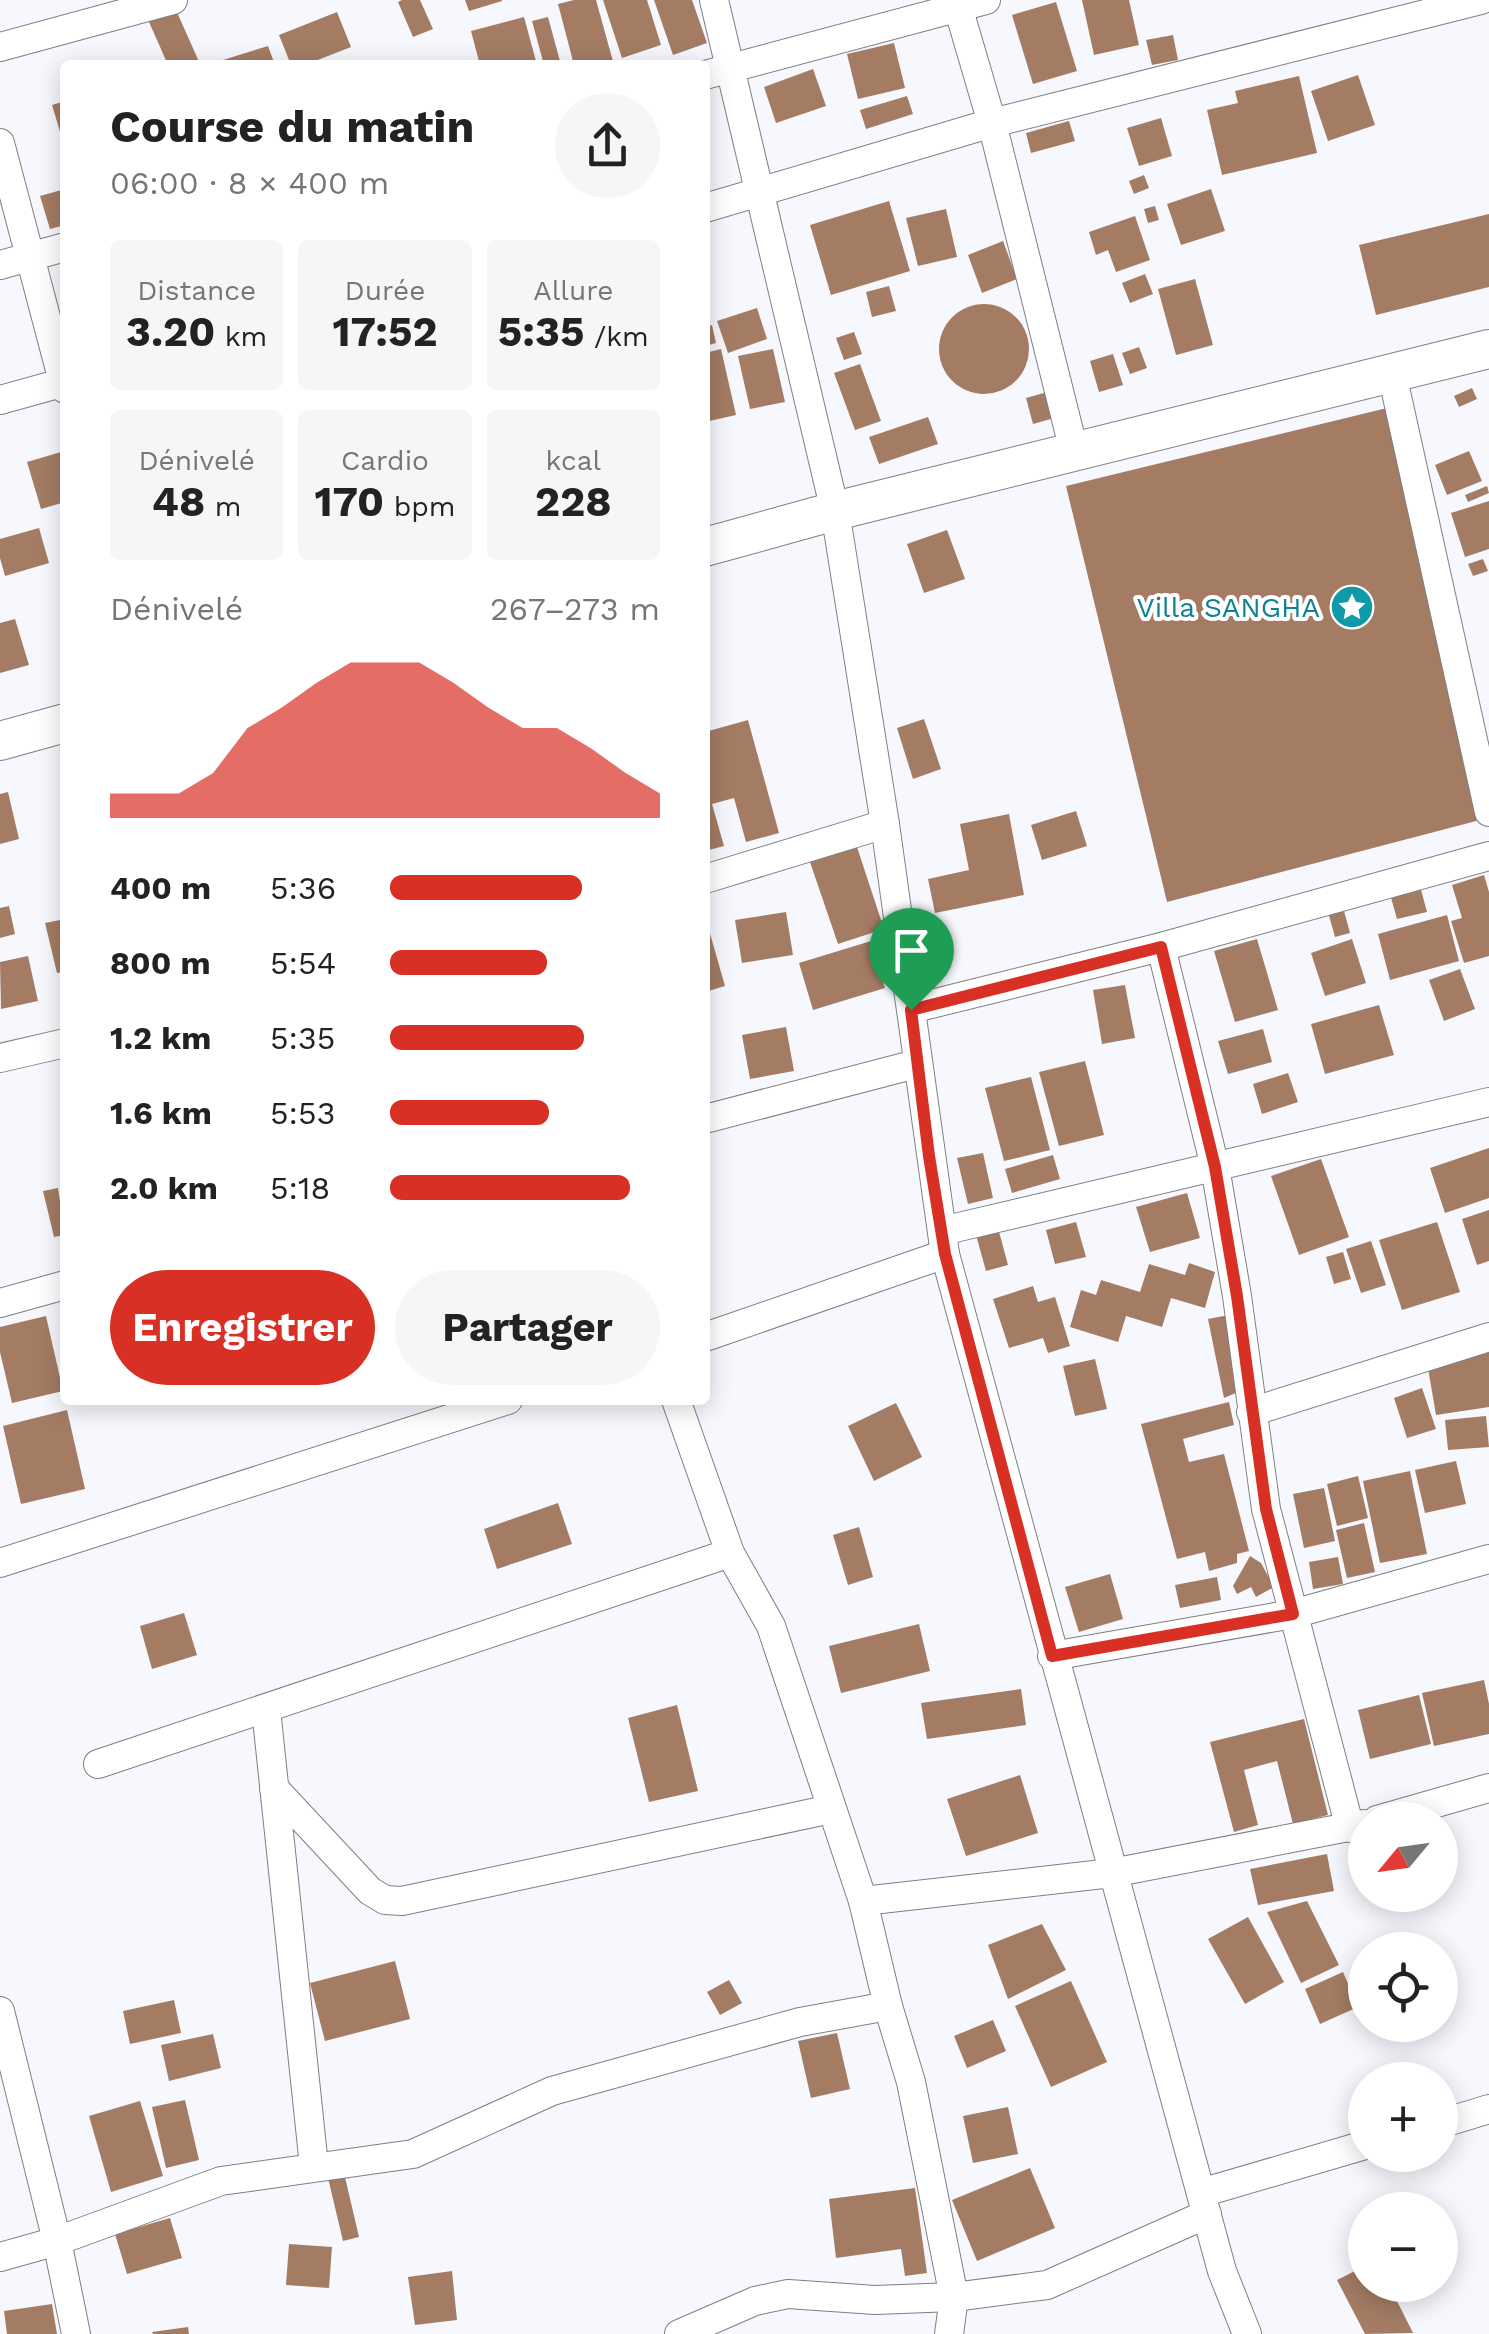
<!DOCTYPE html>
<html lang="fr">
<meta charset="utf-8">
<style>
body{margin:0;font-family:"Work Sans",sans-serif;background:#f6f6f6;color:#222;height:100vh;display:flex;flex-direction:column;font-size:38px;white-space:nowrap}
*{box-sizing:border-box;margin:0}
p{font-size:32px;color:#767676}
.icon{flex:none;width:55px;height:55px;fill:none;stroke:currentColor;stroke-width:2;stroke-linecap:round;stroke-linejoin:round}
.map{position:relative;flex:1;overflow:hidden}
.side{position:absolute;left:60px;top:60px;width:650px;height:1345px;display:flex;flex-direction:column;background:#fff;border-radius:10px;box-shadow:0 5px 25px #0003}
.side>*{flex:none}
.needle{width:65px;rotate:241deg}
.buttons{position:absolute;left:1348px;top:1802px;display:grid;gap:20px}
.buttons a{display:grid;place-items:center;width:110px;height:110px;border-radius:50%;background:#fff;box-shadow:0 5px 25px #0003;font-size:50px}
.pin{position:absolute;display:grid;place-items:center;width:85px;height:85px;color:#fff;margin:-102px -42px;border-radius:50% 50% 50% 0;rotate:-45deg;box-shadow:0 0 10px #0007}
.pin .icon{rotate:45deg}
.round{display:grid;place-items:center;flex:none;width:105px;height:105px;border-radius:52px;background:#f6f6f6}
.head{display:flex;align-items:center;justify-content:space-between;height:170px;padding:0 50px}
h1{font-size:45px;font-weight:700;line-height:75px}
.stats{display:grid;grid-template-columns:repeat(3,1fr);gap:15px;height:170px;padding:10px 50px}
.stats div{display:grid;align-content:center;border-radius:10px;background:#f6f6f6;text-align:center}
.stats b{font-size:42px;font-weight:700}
.stats small{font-size:28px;font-weight:400}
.stats p{font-size:28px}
.chart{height:280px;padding:20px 50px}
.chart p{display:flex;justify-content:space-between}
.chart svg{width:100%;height:180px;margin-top:10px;fill:#d93025;opacity:.7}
.cta{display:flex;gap:20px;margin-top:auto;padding:20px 50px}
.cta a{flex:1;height:115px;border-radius:60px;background:#d93025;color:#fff;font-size:40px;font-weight:700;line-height:115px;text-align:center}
.cta a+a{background:#f6f6f6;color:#222}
ul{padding:0 50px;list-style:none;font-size:32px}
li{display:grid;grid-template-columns:160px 120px 1fr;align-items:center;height:75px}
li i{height:25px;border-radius:12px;background:#d93025}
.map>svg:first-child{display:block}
</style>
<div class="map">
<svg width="1489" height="2334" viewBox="0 0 1489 2334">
<rect width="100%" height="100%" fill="#f7f8fd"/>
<!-- building -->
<g fill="#a47c64">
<path d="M402 0H420L433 29 413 37 398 2Z"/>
<path d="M465 0H502V1L469 11Z"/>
<path d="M574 0H596L614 65H574L558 4Z"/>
<path d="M603 0H647L661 45 622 58Z"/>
<path d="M654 0H692L707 43 673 55Z"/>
<path d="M1082 0H1129L1139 45 1094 55Z"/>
<path d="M1056 2 1077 71 1033 84 1012 15Z"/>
<path d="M176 10 200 64 198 65H168L149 22Z"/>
<path d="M337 12 351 47 305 65H291L279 35Z"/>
<path d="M524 17 537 65H480L471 31Z"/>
<path d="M548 17 561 65H544L532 21Z"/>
<path d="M1173 35 1178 60 1152 65 1146 40Z"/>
<path d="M894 43 905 88 858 99 847 54Z"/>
<path d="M268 46 275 65H224L223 60Z"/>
<path d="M813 69 826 106 776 123 764 87Z"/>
<path d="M1358 75 1375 125 1328 141 1311 91Z"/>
<path d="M1299 76 1317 153 1222 175 1207 110 1238 103 1235 91Z"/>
<path d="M907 96 913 114 866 129 860 110Z"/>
<path d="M65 101V134L61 135 52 105Z"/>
<path d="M1161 118 1172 156 1139 166 1127 128Z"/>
<path d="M1069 121 1075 141 1031 153 1026 133Z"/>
<path d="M1144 175 1149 188 1134 194 1129 181Z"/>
<path d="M65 189V225L50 229 40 196Z"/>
<path d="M1211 189 1225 231 1181 245 1167 204Z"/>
<path d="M889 201 910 271 831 295 810 225Z"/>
<path d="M1155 206 1159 220 1148 223 1144 209Z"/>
<path d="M946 209 957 257 918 266 906 218Z"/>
<path d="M1489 214V287L1376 315 1359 245Z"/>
<path d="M1135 216 1150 260 1116 272 1108 250 1096 255 1089 232Z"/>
<path d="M1003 241 1017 279 982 293 968 255Z"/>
<path d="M1145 274 1153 294 1130 303 1122 283Z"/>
<path d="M1195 279 1213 345 1176 355 1158 289Z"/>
<path d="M889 286 896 311 872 317 866 292Z"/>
<circle cx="984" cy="349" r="45"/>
<path d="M757 308 767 339 728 353 717 321Z"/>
<path d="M712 325 716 343 705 346V327Z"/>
<path d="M854 332 862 354 844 360 836 338Z"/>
<path d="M1139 347 1147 368 1130 374 1122 353Z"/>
<path d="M721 349 736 415 705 422V353Z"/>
<path d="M773 349 785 402 750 409 738 356Z"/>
<path d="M1113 354 1123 385 1099 392 1090 361Z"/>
<path d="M860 364 881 421 855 430 834 373Z"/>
<path d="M1472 388 1477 399 1459 407 1454 396Z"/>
<path d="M1051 391 1058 417 1033 424 1026 398Z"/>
<path d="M1387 408 1480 820 1167 902 1066 486Z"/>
<path d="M928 417 938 444 879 464 869 437Z"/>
<path d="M1469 451 1482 481 1447 495 1435 465Z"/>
<path d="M61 452 65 466V502L41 509 27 462Z"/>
<path d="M1487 486 1489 493 1468 502 1465 495Z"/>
<path d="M1489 501V549L1465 557 1451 513Z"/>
<path d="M39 528 49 563 5 576 0 558V539Z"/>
<path d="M947 530 965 579 924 593 907 544Z"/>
<path d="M1483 559 1488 571 1473 576 1468 564Z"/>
<path d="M15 619 29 665 0 673V623Z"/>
<path d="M924 719 941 769 913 779 897 728Z"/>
<path d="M748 720 779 833 746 842 734 798 712 804 724 846 705 851V732Z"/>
<path d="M8 792 19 839 0 844V794Z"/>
<path d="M1076 811 1087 846 1042 860 1031 825Z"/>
<path d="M1009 814 1024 895 935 913 928 879 969 870 960 824Z"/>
<path d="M857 847 884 929 838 944 810 862Z"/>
<path d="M1484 875 1489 892V956L1464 963 1451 921 1462 918 1452 885Z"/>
<path d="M1420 886 1427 912 1397 919 1390 894Z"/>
<path d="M9 906 15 934 0 938V908Z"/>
<path d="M1343 907 1350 933 1335 937 1328 912Z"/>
<path d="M786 912 793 955 742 963 735 920Z"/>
<path d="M1447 915 1459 961 1390 980 1378 934Z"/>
<path d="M65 919V972L57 973 45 923Z"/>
<path d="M709 930 725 986 705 992V931Z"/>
<path d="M1257 939 1278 1010 1235 1022 1214 951Z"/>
<path d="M1352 939 1366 983 1325 996 1311 953Z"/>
<path d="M871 941 885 988 813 1010 799 963Z"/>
<path d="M28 956 38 1001 1 1009 0 962Z"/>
<path d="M1460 969 1475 1009 1444 1021 1429 980Z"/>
<path d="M1125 985 1135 1038 1102 1044 1093 990Z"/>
<path d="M1379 1005 1394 1055 1325 1074 1311 1024Z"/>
<path d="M786 1027 794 1071 750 1079 742 1035Z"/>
<path d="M1263 1029 1272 1062 1228 1074 1218 1041Z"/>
<path d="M1085 1061 1104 1135 1059 1146 1039 1072Z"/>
<path d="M1288 1073 1298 1102 1262 1114 1253 1084Z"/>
<path d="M1031 1077 1050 1150 1004 1161 985 1088Z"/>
<path d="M1489 1148V1198L1445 1213 1430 1168Z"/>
<path d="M983 1153 993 1198 968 1204 957 1158Z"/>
<path d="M1053 1155 1060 1179 1012 1193 1005 1169Z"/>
<path d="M1321 1159 1349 1237 1299 1255 1271 1176Z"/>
<path d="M58 1188 65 1235 54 1237 43 1191Z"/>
<path d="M1187 1193 1200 1238 1150 1252 1136 1207Z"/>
<path d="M1489 1210V1261L1477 1265 1462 1219Z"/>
<path d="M1076 1222 1086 1257 1055 1264 1046 1230Z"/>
<path d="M1437 1222 1460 1292 1402 1310 1379 1240Z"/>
<path d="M998 1228 1008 1265 986 1271 976 1235Z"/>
<path d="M1371 1241 1386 1285 1361 1293 1346 1249Z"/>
<path d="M1343 1252 1351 1279 1334 1284 1326 1257Z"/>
<path d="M1189 1263 1215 1272 1205 1308 1171 1298 1162 1327 1126 1316 1118 1342 1070 1327 1081 1290 1096 1295 1101 1280 1140 1292 1149 1264 1185 1275Z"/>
<path d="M1033 1286 1038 1302 1055 1297 1070 1346 1048 1353 1043 1338 1009 1348 993 1299Z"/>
<path d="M1234 1314 1245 1389 1224 1398 1208 1319Z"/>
<path d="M46 1316 63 1391 12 1403 0 1352V1327Z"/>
<path d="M1489 1352V1407L1436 1415 1427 1362Z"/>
<path d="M1095 1359 1107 1409 1075 1416 1063 1366Z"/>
<path d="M1422 1388 1436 1429 1407 1438 1394 1398Z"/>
<path d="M1229 1402 1234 1425 1183 1439 1189 1462 1224 1454 1249 1551 1237 1554V1563L1209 1571 1205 1552 1177 1559 1141 1424Z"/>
<path d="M896 1403 922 1457 874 1481 848 1426Z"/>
<path d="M67 1410 85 1489 21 1504 3 1426Z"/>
<path d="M1486 1416 1489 1447 1448 1450 1445 1420Z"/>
<path d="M1456 1461 1466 1504 1425 1513 1415 1470Z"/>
<path d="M1410 1471 1427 1554 1380 1563 1363 1481Z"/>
<path d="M1358 1476 1368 1518 1337 1526 1327 1484Z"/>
<path d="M1324 1488 1335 1541 1304 1548 1293 1494Z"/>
<path d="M558 1503 572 1544 497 1569 484 1529Z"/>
<path d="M1364 1523 1375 1572 1347 1578 1336 1530Z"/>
<path d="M859 1527 873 1577 848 1585 833 1535Z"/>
<path d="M1250 1556 1261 1563 1274 1587 1256 1597 1251 1587 1237 1594 1233 1586Z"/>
<path d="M1338 1557 1343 1584 1313 1589 1309 1562Z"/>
<path d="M1110 1574 1123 1619 1079 1632 1065 1587Z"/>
<path d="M1217 1577 1221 1600 1180 1608 1175 1585Z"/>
<path d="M184 1613 197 1655 152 1669 140 1626Z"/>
<path d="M919 1624 930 1671 841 1693 829 1646Z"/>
<path d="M1484 1680 1489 1704V1734L1434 1746 1422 1693Z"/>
<path d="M1021 1689 1026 1725 927 1739 921 1703Z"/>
<path d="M1419 1695 1431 1744 1370 1759 1358 1710Z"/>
<path d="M677 1705 698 1791 649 1802 628 1718Z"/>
<path d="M1304 1719 1328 1815 1293 1824 1277 1761 1244 1770 1258 1825 1234 1832 1210 1742Z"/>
<path d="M1020 1775 1038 1833 966 1856 947 1799Z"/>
<path d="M1327 1854 1334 1891 1258 1905 1250 1869Z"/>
<path d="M1307 1901 1339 1965 1301 1983 1267 1912Z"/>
<path d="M1248 1917 1284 1982 1245 2004 1208 1939Z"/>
<path d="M1042 1924 1066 1970 1008 1999 988 1945Z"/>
<path d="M395 1961 410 2019 325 2041 310 1983Z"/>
<path d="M1343 1972 1358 2007 1320 2024 1305 1989Z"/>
<path d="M729 1980 742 2003 720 2015 707 1992Z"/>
<path d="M1071 1981 1107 2062 1051 2087 1015 2006Z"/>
<path d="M174 2000 181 2033 130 2044 123 2011Z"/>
<path d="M993 2020 1006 2051 967 2068 954 2036Z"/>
<path d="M837 2033 850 2089 811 2098 798 2041Z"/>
<path d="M213 2034 221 2068 169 2081 161 2045Z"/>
<path d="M185 2100 199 2160 166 2168 152 2107Z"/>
<path d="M140 2101 163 2176 111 2192 89 2116Z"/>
<path d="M1008 2107 1018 2154 973 2163 963 2116Z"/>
<path d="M1030 2168 1055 2228 977 2261 952 2200Z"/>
<path d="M344 2173 359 2237 343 2241 328 2178Z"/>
<path d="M915 2188 927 2273 905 2276 901 2249 836 2258 829 2199Z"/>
<path d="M170 2218 182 2258 127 2274 115 2234Z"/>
<path d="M289 2244 332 2247 329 2288 286 2285Z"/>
<path d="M1365 2266V2285H1389L1413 2333 1365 2334 1337 2280Z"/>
<path d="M452 2271 457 2320 415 2325 408 2277Z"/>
<path d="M52 2304 57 2334H7L4 2311Z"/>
<path d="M188 2327 189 2334H153L152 2332Z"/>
</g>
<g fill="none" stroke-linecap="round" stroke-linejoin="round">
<!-- street casing -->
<g stroke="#7e7f84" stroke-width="30">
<g id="street">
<path d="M714 0 835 511 885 824 945 1254 1222 2271 1247 2334"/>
<path d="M956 0 992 123 1074 451"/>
<path d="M0 47 173 0"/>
<path d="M705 75 986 0"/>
<path d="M0 143 65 389"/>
<path d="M705 208 992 123 1481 0"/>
<path d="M0 265 65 247"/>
<path d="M1392 374 1489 812"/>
<path d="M0 400 65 382"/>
<path d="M705 879 885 824"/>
<path d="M1161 947 1215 1167 1237 1296 1266 1509 1350 1828"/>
<path d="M911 1009 1161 947 1489 856"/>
<path d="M0 1058 65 1043"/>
<path d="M705 1119 916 1064"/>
<path d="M942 1231 1489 1102"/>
<path d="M0 1303 65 1285"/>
<path d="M705 1337 945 1254"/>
<path d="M676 1400 730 1553 771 1626 863 1901 888 2006 911 2082 954 2297 949 2334"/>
<path d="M1251 1412 1489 1337"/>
<path d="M0 1563 508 1400"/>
<path d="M1052 1656 1293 1614 1489 1559"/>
<path d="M266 1709 314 2166"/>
<path d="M98 1764 730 1553"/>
<path d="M274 1788 370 1891 385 1900 402 1901 831 1809"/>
<path d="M1377 1820 1489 1788"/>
<path d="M863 1901 1112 1873 1364 1824"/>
<path d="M0 2011 57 2241 76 2334"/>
<path d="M1440 2124 1489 2109"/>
<path d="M1201 2193 1365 2145"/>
<path d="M0 2257 57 2241 221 2181 413 2154 552 2091 800 2022 888 2006"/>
<path d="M679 2334 755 2301 788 2294 875 2300 954 2297 1047 2285 1207 2214"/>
</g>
</g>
<!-- secondary casing -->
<g stroke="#7e7f84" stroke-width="40">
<g id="secondary">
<path d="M705 547 835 511 1489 349"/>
<path d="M0 741 65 723"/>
</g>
</g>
<!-- street -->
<use href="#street" stroke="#fff" stroke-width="28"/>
<!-- secondary -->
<use href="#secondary" stroke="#fff" stroke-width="38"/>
</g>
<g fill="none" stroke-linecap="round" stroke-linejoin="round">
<!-- route casing -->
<g stroke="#fff" stroke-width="20">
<path id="route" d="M1161 947 1215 1167 1237 1296 1266 1509 1293 1614 1052 1656 945 1254 929 1156 911 1010Z"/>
</g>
<!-- route -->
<use href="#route" stroke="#d93025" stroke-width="12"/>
</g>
<!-- icons -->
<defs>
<g id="sight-disc" transform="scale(2.25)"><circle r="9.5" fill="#0f9aa8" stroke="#fff"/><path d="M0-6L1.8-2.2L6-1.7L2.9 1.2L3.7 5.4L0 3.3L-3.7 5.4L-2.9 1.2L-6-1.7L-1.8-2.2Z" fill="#fff"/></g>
</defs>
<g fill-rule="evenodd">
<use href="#sight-disc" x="1352" y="607"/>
</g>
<g text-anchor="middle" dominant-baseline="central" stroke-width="8" stroke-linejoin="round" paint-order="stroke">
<!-- culture labels -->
<g font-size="28" fill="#0d838f" stroke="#fff" text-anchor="end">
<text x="1320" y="607">Villa SANGHA</text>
</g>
</g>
</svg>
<div class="buttons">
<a><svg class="needle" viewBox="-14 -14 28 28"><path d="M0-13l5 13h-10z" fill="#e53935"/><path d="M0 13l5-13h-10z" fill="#767676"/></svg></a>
<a><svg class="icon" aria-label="locate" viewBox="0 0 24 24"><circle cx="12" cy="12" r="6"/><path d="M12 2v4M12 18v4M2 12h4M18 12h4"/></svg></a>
<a>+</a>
<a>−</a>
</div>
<div class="pin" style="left:911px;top:1010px;background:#1e9e55"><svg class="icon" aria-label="arrive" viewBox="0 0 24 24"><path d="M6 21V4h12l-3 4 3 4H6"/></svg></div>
<section class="side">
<div class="head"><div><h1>Course du matin</h1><p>06:00 · 8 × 400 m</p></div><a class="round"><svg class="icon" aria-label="share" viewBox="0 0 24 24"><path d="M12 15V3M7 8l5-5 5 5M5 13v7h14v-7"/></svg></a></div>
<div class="stats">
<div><p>Distance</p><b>3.20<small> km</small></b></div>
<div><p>Durée</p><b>17:52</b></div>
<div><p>Allure</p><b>5:35<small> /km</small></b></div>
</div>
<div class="stats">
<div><p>Dénivelé</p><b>48<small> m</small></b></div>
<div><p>Cardio</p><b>170<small> bpm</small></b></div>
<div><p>kcal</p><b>228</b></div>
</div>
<div class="chart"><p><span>Dénivelé</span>267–273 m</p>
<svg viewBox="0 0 160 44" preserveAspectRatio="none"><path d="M0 44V38L10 38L20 38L30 33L40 22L50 17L60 11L70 6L80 6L90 6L100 11L110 17L120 22L130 22L140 27L150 33L160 38V44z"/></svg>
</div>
<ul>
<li><b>400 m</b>5:36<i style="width:71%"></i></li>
<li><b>800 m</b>5:54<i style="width:58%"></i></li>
<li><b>1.2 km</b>5:35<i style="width:72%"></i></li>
<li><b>1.6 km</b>5:53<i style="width:59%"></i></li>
<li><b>2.0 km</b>5:18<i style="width:89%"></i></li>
</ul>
<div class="cta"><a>Enregistrer</a><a>Partager</a></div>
</section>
</div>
